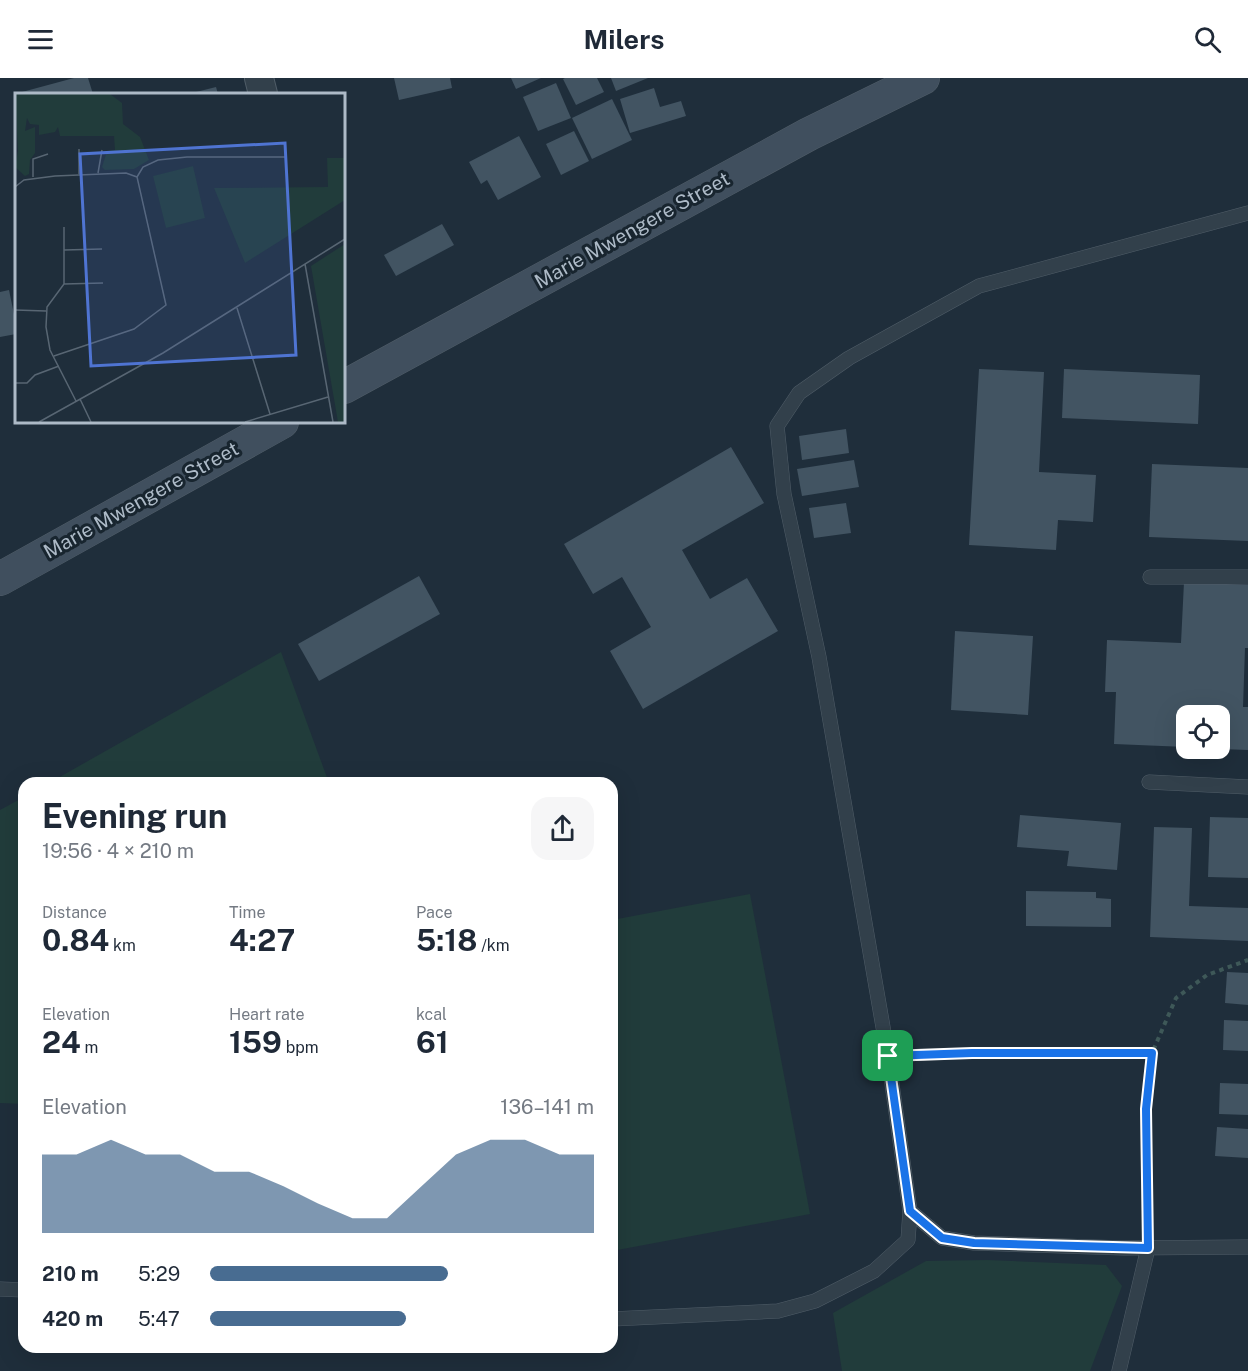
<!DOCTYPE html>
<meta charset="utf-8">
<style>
body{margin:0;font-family:"Public Sans",sans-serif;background:#f6f6f7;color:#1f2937;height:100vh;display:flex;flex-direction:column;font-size:22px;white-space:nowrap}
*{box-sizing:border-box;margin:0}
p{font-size:20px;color:#747a83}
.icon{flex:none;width:33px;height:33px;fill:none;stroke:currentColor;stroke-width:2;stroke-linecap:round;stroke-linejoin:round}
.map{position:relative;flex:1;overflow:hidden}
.side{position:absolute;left:18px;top:699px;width:600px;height:576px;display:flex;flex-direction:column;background:#fff;border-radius:18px;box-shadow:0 6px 24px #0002}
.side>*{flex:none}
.fabs{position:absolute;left:1176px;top:627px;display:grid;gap:12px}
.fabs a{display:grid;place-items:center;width:54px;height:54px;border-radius:12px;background:#fff;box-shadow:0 6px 24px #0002;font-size:30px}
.pin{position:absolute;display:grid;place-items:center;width:51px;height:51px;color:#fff;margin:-26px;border-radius:12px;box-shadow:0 3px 9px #0006}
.round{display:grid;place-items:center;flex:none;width:63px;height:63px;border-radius:18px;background:#f6f6f7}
.summary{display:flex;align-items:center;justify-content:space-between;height:102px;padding:0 24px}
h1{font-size:33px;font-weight:700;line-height:45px}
.figures{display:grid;grid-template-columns:repeat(3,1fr);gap:9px;height:102px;padding:6px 24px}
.figures div{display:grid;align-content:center}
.figures b{font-size:30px;font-weight:700}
.figures small{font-size:16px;font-weight:400}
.figures p{font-size:16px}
.chart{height:168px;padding:12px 24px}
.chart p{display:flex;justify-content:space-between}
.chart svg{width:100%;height:108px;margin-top:6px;fill:#486c91;opacity:.7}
ul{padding:0 24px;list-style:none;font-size:20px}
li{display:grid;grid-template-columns:96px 72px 1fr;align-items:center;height:45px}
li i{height:15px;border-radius:8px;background:#486c91}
header{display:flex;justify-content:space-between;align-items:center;height:78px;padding:0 24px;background:#fff;font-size:27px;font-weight:700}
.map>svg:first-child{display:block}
</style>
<header><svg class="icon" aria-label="menu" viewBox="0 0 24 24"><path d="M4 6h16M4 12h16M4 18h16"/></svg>Milers<svg class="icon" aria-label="search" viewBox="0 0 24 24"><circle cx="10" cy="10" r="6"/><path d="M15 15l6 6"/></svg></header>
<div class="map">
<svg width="1248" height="1293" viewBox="0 0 1248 1293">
<rect width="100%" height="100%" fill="#1f2e3b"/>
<!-- green -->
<g fill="#213c3b">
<path d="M281 574 329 705H49Z"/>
<path d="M24 719V1026L0 1025V732Z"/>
<path d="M750 816 810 1136 612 1173V842Z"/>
<path d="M987 1182 1106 1187 1122 1208 1090 1293H842L833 1235 926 1183Z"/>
</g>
<!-- building -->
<g fill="#425462">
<path d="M74 0H88L93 16H23L22 14Z"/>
<path d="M394 0H450L452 10 399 22Z"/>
<path d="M511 0H541L516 11Z"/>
<path d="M565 0H597L604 14 576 27 563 1Z"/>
<path d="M611 0H648L616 13Z"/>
<path d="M556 5 571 40 538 53 523 19Z"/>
<path d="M216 9 218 16H188Z"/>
<path d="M654 10 660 29 681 23 686 38 630 55 620 21Z"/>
<path d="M612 21 632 62 592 81 572 40Z"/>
<path d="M574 53 589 83 561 97 546 66Z"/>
<path d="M519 58 541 99 498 122 487 102 481 106 469 84Z"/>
<path d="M442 146 454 167 396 198 384 177Z"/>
<path d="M9 212 16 246V256L0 259V214Z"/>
<path d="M979 291 1044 294 1039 394 1096 397 1093 444 1058 442 1056 472 969 467Z"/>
<path d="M1064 291 1200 297 1198 346 1062 340Z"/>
<path d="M846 351 849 375 802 382 799 358Z"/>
<path d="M731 369 764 425 682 472 710 521 747 500 778 553 643 631 610 573 651 549 622 499 593 516 564 466Z"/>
<path d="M854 382 859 409 802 418 797 391Z"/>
<path d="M1152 386 1248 390V463L1149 459Z"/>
<path d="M846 425 851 455 814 460 809 430Z"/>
<path d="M419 498 440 536 319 603 298 566Z"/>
<path d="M1184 504 1248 507V570H1245L1243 629H1248V672L1220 671V638H1186V669L1114 666 1116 614H1105L1107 562 1181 565Z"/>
<path d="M955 553 1033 558 1028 637 951 632Z"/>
<path d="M1020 737 1121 745 1117 792 1067 788 1069 773 1017 769Z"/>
<path d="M1210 739 1248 740V800L1208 799Z"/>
<path d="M1154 749 1192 750 1189 828 1248 830V863L1150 859Z"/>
<path d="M1026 813 1096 814V820L1111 821V849L1026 848Z"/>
<path d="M1227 894 1248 895V927L1225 925Z"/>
<path d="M1224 942 1248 943V973L1223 972Z"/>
<path d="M1220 1005 1248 1006V1037L1219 1036Z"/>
<path d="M1217 1049 1248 1051V1080L1215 1078Z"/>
</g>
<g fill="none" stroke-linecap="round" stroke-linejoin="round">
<!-- lane casing -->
<g stroke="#505d68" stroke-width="15">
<g id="lane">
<path d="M1150 499H1248"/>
<path d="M1149 704 1248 709"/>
<path d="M910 1133 942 1160 974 1165 1124 1170 1248 1169"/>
<path d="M0 1211 24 1212"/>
<path d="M612 1241 778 1233 815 1223 874 1193 908 1162 910 1133 888 978 819 579 784 416 777 348 799 315 849 280 979 208 1248 135"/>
<path d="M1119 1293 1148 1170"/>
</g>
</g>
<!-- street casing -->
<g stroke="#505d68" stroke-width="30">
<path id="street" d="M259 0 263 16"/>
</g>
<!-- secondary casing -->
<g stroke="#505d68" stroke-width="34">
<g id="secondary">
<path d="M344 309 809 56 923 0"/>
<path d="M0 501 282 344"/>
</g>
</g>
<!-- path -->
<g stroke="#3e5858" stroke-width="4" stroke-dasharray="4.5 4.5" stroke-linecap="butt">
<path d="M907 978 973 975H1152"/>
<path d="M1148 1151 1146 1031 1152 975 1176 920 1207 897 1248 882"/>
</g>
<!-- lane -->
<use href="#lane" stroke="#32404b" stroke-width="14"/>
<!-- street -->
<use href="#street" stroke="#32404b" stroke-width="28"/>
<!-- secondary -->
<use href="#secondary" stroke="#404f5e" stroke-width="33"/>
</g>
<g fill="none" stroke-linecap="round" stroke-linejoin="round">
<!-- route casing -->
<g stroke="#fff" stroke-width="12">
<path id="route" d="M972 975H1152L1146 1031 1148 1170 974 1165 942 1160 910 1133 888 978Z"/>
</g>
<!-- route -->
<use href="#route" stroke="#1a73e8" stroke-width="8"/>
</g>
<g text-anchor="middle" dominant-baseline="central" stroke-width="6" stroke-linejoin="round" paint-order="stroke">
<!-- street labels -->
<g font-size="20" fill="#adbac7" stroke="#18252f">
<text transform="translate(632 152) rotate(-29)">Marie Mwengere Street</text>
<text transform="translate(141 422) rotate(-29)">Marie Mwengere Street</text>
</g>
</g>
<!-- overview -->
<g transform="translate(15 15)">
<rect width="330" height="330" fill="#1f2e3b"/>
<path d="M0 1H95L107 10 108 31 125 44 134 67 119 76 90 77 87 74 92 58 100 57 99 43H45L43 34 40 39 24 42V32L15 31 12 25 10 38 20 34V60L15 67 14 81 10 83 0 74 3 58ZM312 65H330V107L230 170 199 95 313 94ZM178 73 190 125 151 135 138 83ZM330 151V329H323L296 173Z" fill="#213c3b"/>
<path fill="none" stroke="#586673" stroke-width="1.5" d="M64 56V81M83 80 87 57M18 84V66L33 61M0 94 9 87 40 83 111 80 122 84M49 134V191L32 214 31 234 35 257 61 308M49 157 87 156M290 171 318 329M49 191 88 190M222 215 255 321M0 217 31 218M39 263 119 236 151 212 122 84 128 74 143 67 172 64H271M0 290H12L20 282 44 273M65 306 76 329M24 329 148 260 330 146M230 329 313 304"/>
<path fill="#4f74d2" fill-opacity="0.15" stroke="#4f74d2" stroke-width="3" d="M270 50 281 262 76 273 65 61Z"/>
<rect width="330" height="330" fill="none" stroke="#adbac7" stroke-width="3"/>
</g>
</svg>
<div class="fabs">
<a><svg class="icon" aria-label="locate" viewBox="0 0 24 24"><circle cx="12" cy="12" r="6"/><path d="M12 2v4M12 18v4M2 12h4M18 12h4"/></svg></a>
</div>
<div class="pin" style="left:888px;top:978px;background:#1e9e55"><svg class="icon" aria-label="arrive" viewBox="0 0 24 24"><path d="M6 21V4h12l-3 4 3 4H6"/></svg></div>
<section class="side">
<div class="summary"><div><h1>Evening run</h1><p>19:56 · 4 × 210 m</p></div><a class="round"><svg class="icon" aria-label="share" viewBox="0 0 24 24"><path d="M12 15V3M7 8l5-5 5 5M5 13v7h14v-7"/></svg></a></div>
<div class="figures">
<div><p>Distance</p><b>0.84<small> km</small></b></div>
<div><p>Time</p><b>4:27</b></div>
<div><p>Pace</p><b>5:18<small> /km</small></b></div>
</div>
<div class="figures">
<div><p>Elevation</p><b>24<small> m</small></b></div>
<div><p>Heart rate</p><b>159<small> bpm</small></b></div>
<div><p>kcal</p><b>61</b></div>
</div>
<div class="chart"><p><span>Elevation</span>136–141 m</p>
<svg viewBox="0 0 160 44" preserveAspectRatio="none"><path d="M0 44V12L10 12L20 6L30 12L40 12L50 19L60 19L70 25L80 32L90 38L100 38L110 25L120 12L130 6L140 6L150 12L160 12V44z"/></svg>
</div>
<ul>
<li><b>210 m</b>5:29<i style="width:62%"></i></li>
<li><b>420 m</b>5:47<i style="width:51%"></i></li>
</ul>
</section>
</div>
